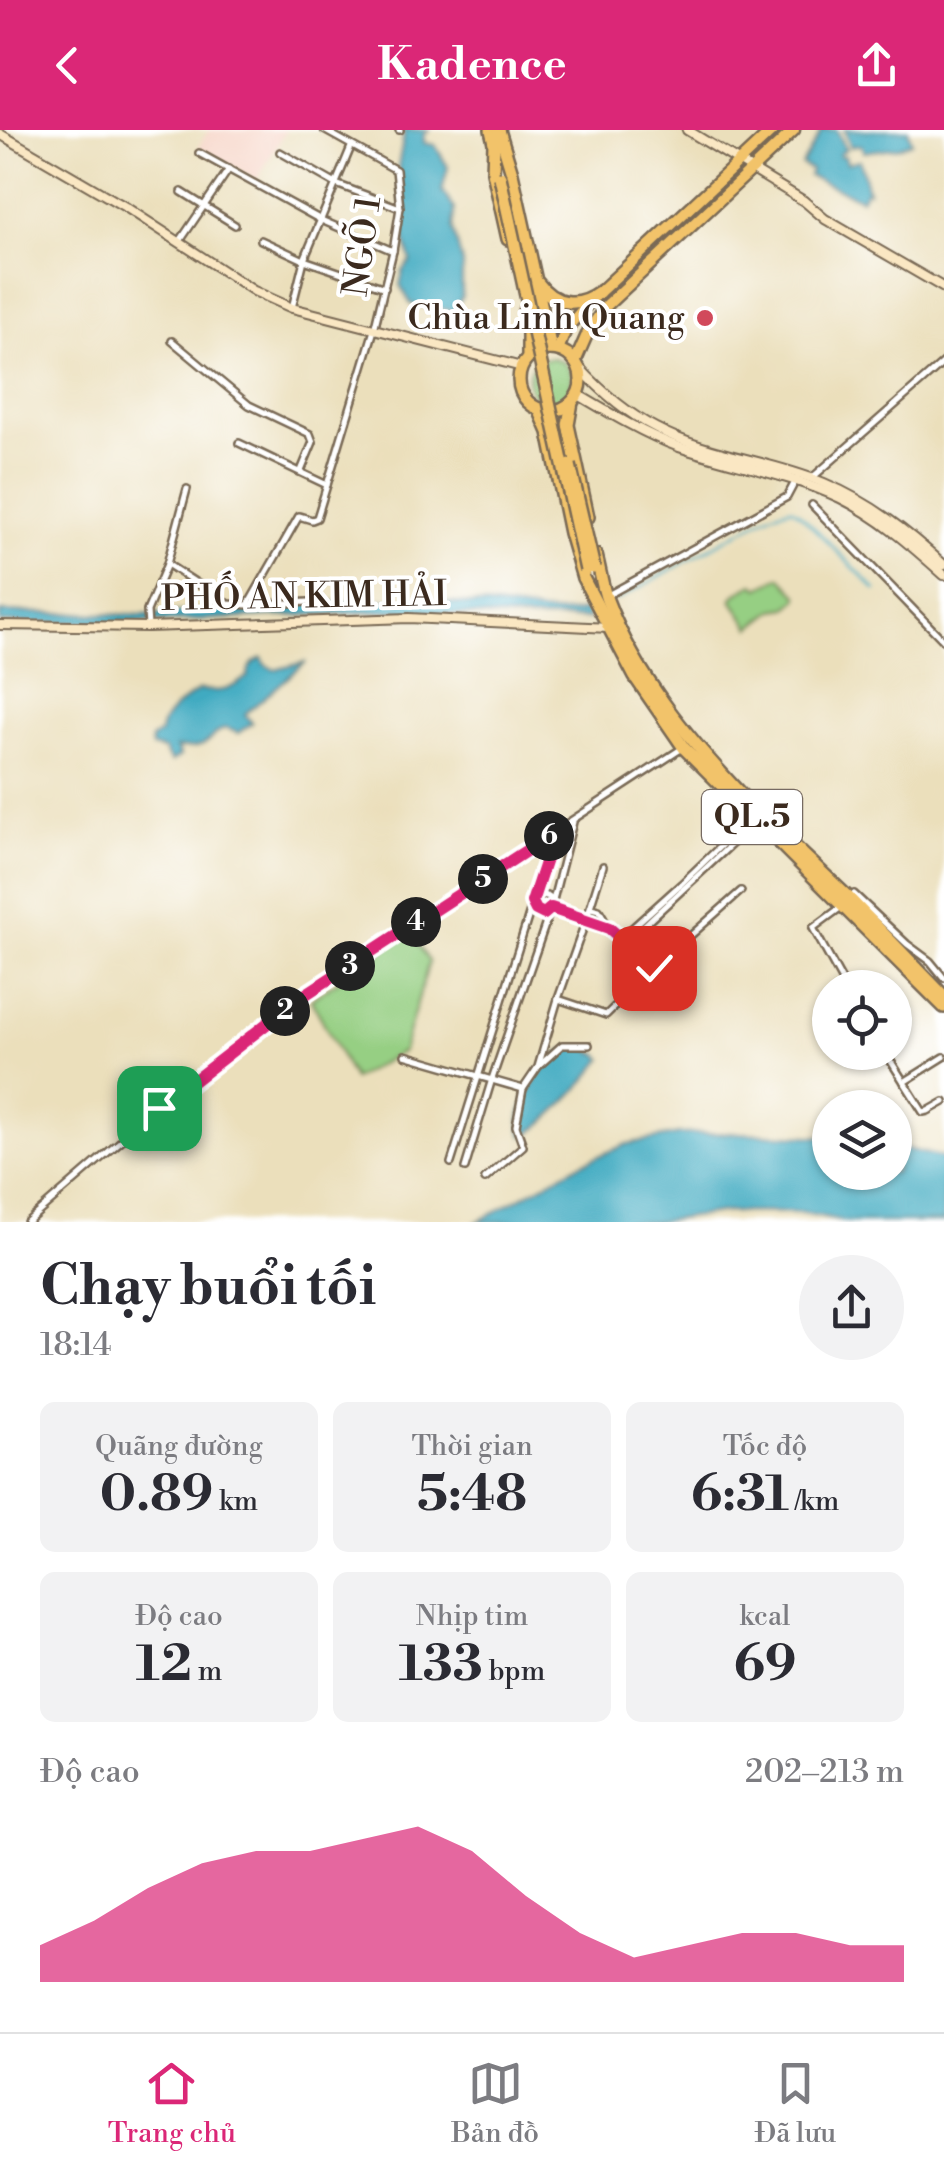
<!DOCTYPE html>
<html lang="vi">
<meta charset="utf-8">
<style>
body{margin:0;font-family:"Libre Bodoni",serif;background:#f2f2f3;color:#2b2b33;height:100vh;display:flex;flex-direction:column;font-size:38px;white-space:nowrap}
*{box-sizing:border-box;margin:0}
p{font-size:32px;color:#7c7c81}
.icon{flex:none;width:55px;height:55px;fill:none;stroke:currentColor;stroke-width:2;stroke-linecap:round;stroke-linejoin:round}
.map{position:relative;height:1092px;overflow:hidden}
.details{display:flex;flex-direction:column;background:#fff;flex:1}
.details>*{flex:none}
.buttons{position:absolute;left:812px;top:840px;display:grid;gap:20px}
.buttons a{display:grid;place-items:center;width:100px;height:100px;border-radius:50%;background:#fff;box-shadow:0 2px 8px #0004;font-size:50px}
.pin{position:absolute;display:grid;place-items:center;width:85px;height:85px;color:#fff;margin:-42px;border-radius:20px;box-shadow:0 5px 15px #0006}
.km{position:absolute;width:50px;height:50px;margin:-25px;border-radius:50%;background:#222;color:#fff;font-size:28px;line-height:50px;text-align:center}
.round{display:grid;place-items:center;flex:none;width:105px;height:105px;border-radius:52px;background:#f2f2f3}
.headline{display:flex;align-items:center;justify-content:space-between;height:170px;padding:0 40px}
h1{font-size:55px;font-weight:700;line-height:75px}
.stats{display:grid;grid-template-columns:repeat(3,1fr);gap:15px;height:170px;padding:10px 40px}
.stats div{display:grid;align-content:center;border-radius:15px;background:#f2f2f3;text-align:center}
.stats b{font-size:50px;font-weight:700}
.stats small{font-size:28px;font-weight:400}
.stats p{font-size:28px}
.chart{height:280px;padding:20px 40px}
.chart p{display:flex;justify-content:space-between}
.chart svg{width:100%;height:180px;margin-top:10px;fill:#db2777;opacity:.7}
header{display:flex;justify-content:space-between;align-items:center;height:130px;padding:0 40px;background:#db2777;color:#fff;font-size:45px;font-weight:700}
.dock{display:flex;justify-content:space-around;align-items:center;height:140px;border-top:2px solid #e1e1e2;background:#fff;font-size:28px;color:#7c7c81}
.dock a{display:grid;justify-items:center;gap:5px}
.dock .active{color:#db2777}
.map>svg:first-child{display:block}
</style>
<header><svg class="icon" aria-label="back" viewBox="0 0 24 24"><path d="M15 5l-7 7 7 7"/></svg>Kadence<svg class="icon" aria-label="share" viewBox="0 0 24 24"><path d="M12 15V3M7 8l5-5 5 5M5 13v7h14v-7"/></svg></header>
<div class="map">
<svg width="944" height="1092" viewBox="0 0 944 1092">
<rect width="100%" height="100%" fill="#fff"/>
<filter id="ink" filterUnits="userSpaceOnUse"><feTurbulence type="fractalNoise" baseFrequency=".01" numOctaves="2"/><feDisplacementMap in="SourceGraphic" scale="20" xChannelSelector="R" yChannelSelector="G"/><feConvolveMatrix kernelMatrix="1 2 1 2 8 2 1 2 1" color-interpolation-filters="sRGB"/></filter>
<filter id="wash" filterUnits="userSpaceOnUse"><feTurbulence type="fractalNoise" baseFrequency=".0048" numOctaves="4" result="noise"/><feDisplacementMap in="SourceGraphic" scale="40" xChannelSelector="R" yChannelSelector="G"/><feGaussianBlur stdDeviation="2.25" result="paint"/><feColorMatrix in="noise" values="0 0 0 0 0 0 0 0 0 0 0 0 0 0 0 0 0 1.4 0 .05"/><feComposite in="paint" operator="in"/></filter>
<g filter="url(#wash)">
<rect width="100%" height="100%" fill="#ebdfbb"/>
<!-- built -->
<path fill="#f6d2c3" d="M209 0H286L257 50 198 17Z"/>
<!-- green -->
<g fill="#96cf83" stroke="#687c50" stroke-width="2.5">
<circle cx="550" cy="250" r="22"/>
<path d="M781 447 798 465V469L788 478 774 480 751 498 732 470 737 463 754 454 759 458Z"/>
<path d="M410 802 429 832 403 921 353 949 311 869Z"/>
</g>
<!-- water -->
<g fill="#41aac1" stroke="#3e6a70" stroke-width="2.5">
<path d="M402 0H429L424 4V13L435 15 448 37 442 61 455 79 453 98 462 133V167L453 181 411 174 400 155 403 141 411 131 402 101 405 84 398 36 404 5Z"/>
<path d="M822 0H837L846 19 840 23V26H845L847 33 860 30 868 61 866 60 861 69 809 46 811 40 802 35Z"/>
<path d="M844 0H908L912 12 900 17 864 22 861 15 851 17Z"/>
<path d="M405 470C434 472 463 473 492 476 524 479 555 487 586 481L589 489H528L398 481 151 492 0 493V482L143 485 352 471Z"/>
<path d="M262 528 264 534 275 540 306 532 245 584 252 593 238 603 226 598C215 601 216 606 207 612 199 619 186 618 176 618L180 626 171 632 164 620 152 617 151 609 160 603C162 583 184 571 199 560 224 562 229 561 248 546 248 536 253 532 262 528Z"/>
<path d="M583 917 600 925 603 929C590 947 542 1000 523 1006 522 1001 520 995 520 990 522 969 546 926 567 919 570 918 580 918 583 917Z"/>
<path d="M737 1003 830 1007V1042H895V1016L944 1028V1092H849L803 1083 726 1082 655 1092H477L582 1033 627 1014 679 1004Z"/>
</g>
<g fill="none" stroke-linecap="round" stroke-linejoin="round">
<!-- stream -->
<path stroke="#41aac1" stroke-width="2.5" d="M617 470 773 383 791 378 798 382 876 460"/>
</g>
</g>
<g filter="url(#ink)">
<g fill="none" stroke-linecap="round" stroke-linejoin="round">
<!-- street casing -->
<g stroke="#796955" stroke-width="10">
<g id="street">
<path d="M324 0 396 40 400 78 393 121 374 200 327 355"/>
<path d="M399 0H400"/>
<path d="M280 22 336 54 400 78"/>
<path d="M199 23 321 90 393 121"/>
<path d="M182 62 235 95"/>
<path d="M261 110 304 130 385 158"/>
<path d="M180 111 229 39"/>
<path d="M292 178 304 130 351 17"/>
<path d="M172 211 249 275 310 304 313 312 301 341"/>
<path d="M812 348 944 232"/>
<path d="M812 375 944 511"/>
<path d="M167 434 229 474 248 475 299 386 312 390 317 388 327 355 239 313"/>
<path d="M608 465 787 367 796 350"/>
<path d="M248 475 309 472"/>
<path d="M148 497 147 481 167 434 187 359"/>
<path d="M603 736 586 790 609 798 654 838"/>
<path d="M854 764 907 814 930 831 944 848"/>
<path d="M534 769C542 764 547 764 553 771"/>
<path d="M551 778 586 790 558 869 606 885 654 838 741 761"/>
<path d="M591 778 599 780 608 795"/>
<path d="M840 778 813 798 846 858"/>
<path d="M622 807 681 754 757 681"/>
<path d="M626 812 762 686"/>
<path d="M885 922 923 982 928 981 944 972"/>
<path d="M405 925 523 959 538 937 558 869"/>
<path d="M540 935 562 915H589"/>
<path d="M904 952 944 927"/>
<path d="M451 1033 554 705"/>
<path d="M465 1038 492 949 551 778 573 692"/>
<path d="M485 1049 523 1016 516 996 523 959"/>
<path d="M27 1092 159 978 300 868 681 619"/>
</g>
</g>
<!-- secondary casing -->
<g stroke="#796955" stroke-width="12">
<g id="secondary">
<path d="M687 0 804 71 825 89 944 158"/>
<path d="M0 4 127 78 254 161 292 178 522 237"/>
<path d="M579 237C602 262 626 283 656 298 708 326 770 330 824 353 870 372 908 402 944 435"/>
<path d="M577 264C609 283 644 304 679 317 732 335 789 344 840 368 879 387 912 416 944 445"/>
<path d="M0 495 148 497 409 488 609 498"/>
</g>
</g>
<!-- primary casing -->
<g stroke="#796955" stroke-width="15">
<g id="primary">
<path d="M558 220 566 199 590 171 773 0"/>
<path d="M575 232 589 200 606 176 794 0"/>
</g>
</g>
<!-- highway casing -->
<g stroke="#796955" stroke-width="16">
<g id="highway">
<path d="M491 0 494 13 493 42 508 109"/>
<path d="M499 0 512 43 551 219"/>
<path d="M538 153C554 175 577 178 599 162"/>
<path d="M524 181 528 202V228"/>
<circle cx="550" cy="250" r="31"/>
<path d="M572 272 568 295 588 387"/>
<path d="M539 279 549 302 570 403 583 448 635 547 684 618 944 877"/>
<path d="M596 425C600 440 602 456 607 470 637 549 692 613 749 673"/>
<path d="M770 693 850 769 944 866"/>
</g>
</g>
<!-- street -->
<use href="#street" stroke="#fff" stroke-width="5"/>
<!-- secondary -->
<use href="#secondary" stroke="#fae7c3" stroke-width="8"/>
<!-- primary -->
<use href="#primary" stroke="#f2c36a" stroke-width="10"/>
<!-- highway -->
<use href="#highway" stroke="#f2c36a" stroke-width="11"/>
<!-- highway-bridge casing -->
<g stroke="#796955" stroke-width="16" stroke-linecap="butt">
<g id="highway-bridge">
<path d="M500 47 586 440"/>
<path d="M570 335 594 438"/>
</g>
</g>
<!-- highway-bridge -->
<use href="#highway-bridge" stroke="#f2c36a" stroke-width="11"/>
</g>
</g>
<g fill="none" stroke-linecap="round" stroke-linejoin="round" filter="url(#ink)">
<!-- route casing -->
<g stroke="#fff" stroke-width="20">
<path id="route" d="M159 978 300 868 555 702 532 772 536 780 544 784 551 778 609 798 654 838"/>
</g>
<!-- route -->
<use href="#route" stroke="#db2777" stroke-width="12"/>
</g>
<!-- markers -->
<circle fill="#d1495b" stroke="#fff" stroke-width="4" cx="705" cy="188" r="10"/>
<g text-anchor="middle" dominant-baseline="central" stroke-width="8" stroke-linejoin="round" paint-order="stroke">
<!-- shield labels -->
<rect fill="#fff" stroke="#766a62" stroke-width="2.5" x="702" y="660" width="100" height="54" rx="8"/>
<g font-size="32" font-weight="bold" fill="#3b2a1e">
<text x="752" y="687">QL.5</text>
</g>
<!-- street labels -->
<g font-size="35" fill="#3b2a1e" stroke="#fff">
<text transform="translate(363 116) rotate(-82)">NGÕ 1</text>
<text transform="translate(304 467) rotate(-1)">PHỐ AN KIM HẢI</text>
</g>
<!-- poi labels -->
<g font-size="35" fill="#3b2a1e" stroke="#fff" text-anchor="end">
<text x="685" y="188">Chùa Linh Quang</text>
</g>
</g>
</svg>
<div class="buttons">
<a><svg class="icon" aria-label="locate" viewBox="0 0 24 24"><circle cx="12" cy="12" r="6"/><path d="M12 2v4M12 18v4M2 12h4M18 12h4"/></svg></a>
<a><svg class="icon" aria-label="layers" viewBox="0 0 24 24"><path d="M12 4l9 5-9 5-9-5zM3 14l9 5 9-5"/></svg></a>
</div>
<div class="pin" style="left:159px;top:978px;background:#1e9e55"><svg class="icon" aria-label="arrive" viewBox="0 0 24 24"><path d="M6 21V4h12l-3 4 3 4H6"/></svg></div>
<div class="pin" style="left:654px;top:838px;background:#d93025"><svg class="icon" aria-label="check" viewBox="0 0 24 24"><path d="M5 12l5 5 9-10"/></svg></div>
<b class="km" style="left:285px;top:881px">2</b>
<b class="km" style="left:350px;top:836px">3</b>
<b class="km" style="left:416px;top:792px">4</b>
<b class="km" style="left:483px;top:749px">5</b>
<b class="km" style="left:549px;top:706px">6</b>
</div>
<section class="details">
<div class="headline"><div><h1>Chạy buổi tối</h1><p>18:14</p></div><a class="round"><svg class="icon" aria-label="share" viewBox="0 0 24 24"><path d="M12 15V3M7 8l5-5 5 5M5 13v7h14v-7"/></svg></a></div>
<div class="stats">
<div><p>Quãng đường</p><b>0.89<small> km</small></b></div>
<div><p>Thời gian</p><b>5:48</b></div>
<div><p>Tốc độ</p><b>6:31<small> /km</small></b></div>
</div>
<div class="stats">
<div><p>Độ cao</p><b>12<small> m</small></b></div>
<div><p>Nhịp tim</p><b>133<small> bpm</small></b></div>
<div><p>kcal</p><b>69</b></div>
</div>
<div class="chart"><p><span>Độ cao</span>202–213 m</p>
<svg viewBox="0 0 160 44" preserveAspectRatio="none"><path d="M0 44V35L10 29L20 21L30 15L40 12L50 12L60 9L70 6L80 12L90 23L100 32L110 38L120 35L130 32L140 32L150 35L160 35V44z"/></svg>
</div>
</section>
<nav class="dock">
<a class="active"><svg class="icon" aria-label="home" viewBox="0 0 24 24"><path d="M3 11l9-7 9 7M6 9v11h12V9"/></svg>Trang chủ</a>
<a><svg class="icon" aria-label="map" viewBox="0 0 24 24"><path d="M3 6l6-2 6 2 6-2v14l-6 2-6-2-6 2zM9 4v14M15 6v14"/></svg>Bản đồ</a>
<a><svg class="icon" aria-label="saved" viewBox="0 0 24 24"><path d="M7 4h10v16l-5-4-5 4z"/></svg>Đã lưu</a>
</nav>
